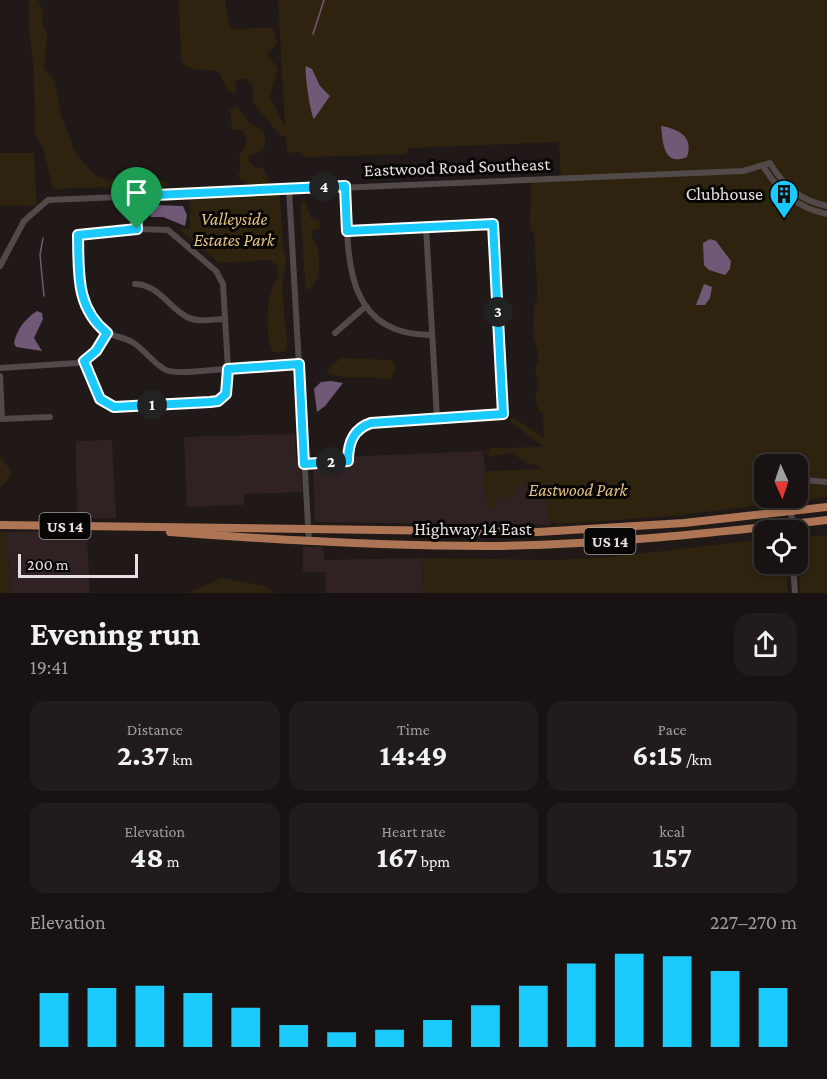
<!DOCTYPE html>
<meta charset="utf-8">
<style>
body{margin:0;font-family:"Crimson Pro",serif;background:#211c1b;color:#f1f3f6;height:100vh;display:flex;flex-direction:column;font-size:22px;white-space:nowrap}
*{box-sizing:border-box;margin:0}
p{font-size:20px;color:#9f9e9f}
.icon{flex:none;width:33px;height:33px;fill:none;stroke:currentColor;stroke-width:2;stroke-linecap:round;stroke-linejoin:round}
.map{position:relative;height:593px;overflow:hidden}
.panel{display:flex;flex-direction:column;background:#181312;flex:1}
.panel>*{flex:none}
.needle{width:39px;rotate:177deg}
.buttons{position:absolute;left:754px;top:454px;display:grid;gap:12px}
.buttons a{display:grid;place-items:center;width:54px;height:54px;border-radius:12px;background:#181312;box-shadow:0 3px 9px #0003,0 0 0 2px #363232;font-size:30px}
.scale{position:absolute;left:18px;bottom:15px;width:120px;box-sizing:border-box;padding-left:6px;border:3px solid #e6e1e0;border-top:0;font-size:16px;line-height:21px;white-space:nowrap;color:#e6e1e0;-webkit-text-stroke:4px #080505;paint-order:stroke}
.pin{position:absolute;display:grid;place-items:center;width:51px;height:51px;color:#fff;margin:-62px -26px;border-radius:50% 50% 50% 0;rotate:-45deg;box-shadow:0 0 6px #0007}
.pin .icon{rotate:45deg}
.km{position:absolute;width:30px;height:30px;margin:-15px;border-radius:50%;background:#222;color:#fff;font-size:16px;line-height:30px;text-align:center}
.round{display:grid;place-items:center;flex:none;width:63px;height:63px;border-radius:18px;background:#211c1b}
.overview{display:flex;align-items:center;justify-content:space-between;height:102px;padding:0 30px}
h1{font-size:33px;font-weight:700;line-height:45px}
.figures{display:grid;grid-template-columns:repeat(3,1fr);gap:9px;height:102px;padding:6px 30px}
.figures div{display:grid;align-content:center;border-radius:15px;background:#211c1b;text-align:center}
.figures b{font-size:30px;font-weight:700}
.figures small{font-size:16px;font-weight:400}
.figures p{font-size:16px}
.chart{height:168px;padding:12px 30px}
.chart p{display:flex;justify-content:space-between}
.chart svg{width:100%;height:108px;margin-top:6px;stroke:#1acafc;stroke-width:6}
.map>svg:first-child{display:block}
</style>
<div class="map">
<svg width="827" height="593" viewBox="0 0 827 593">
<rect width="100%" height="100%" fill="#201918"/>
<!-- built -->
<g fill="#302222">
<path d="M295 434 296 460H300L302 492 244 494V505L187 507 184 437Z"/>
<path d="M112 440 116 518H77L76 441Z"/>
<path d="M483 451 486 478 550 477 551 525 315 522 313 458Z"/>
<path d="M62 531 87 536 90 593H10L7 532Z"/>
<path d="M303 547H323L324 560 423 558 424 593H326L325 572H303Z"/>
</g>
<!-- green -->
<g fill="#2e230e" fill-rule="evenodd">
<path d="M29 0H38L43 11 42 23 47 34 44 68 55 81 61 115 76 154 96 176 110 180 129 174 151 176 171 185 53 189 43 148 35 135 34 72 29 31Z"/>
<path d="M179 0H225L230 28C246 32 257 25 273 28L277 43 267 55 278 68 270 97 285 127 278 0H827V497L672 516 559 524 549 521 548 505 542 486 517 485 512 497 504 499 499 493 494 510H488L483 480 487 471 540 469 538 465 527 464 512 452 490 457 486 452 491 448 544 447 509 421 513 417 544 438 543 414 538 409 535 397 539 387 535 369 539 358 533 335 534 303 538 302 534 233 530 230 531 179 561 178 559 142 409 148 406 154 314 157H305L300 152 287 153 286 137 279 134 253 102V87L246 78 235 80 237 89 235 94 228 91 219 72C206 67 190 74 181 61ZM765 465H798V498H765Z"/>
<path d="M236 105 250 123 263 130 266 141 263 151 249 156V162L253 166 264 169 269 184 266 186 245 183 238 176 241 168 239 157 247 142 243 130H232L230 110Z"/>
<path d="M0 153H34L37 206 0 205Z"/>
<path d="M271 192 280 195 283 247 286 257 282 289 287 344 286 351 276 353 271 351C266 333 266 305 272 288 274 283 277 280 279 275L277 265 269 260 219 263 179 229 190 228 189 199Z"/>
<path d="M304 199 311 218 319 220 320 228 311 232C312 239 317 244 318 251 321 263 320 287 306 290L301 224V204Z"/>
<path d="M341 358 392 360 396 367 392 378C383 381 376 377 367 377 353 378 342 378 328 374L327 370Z"/>
<path d="M0 456 11 471 10 477 0 488Z"/>
<path d="M0 532H7L10 593H0Z"/>
<path d="M827 535V593H800L798 537Z"/>
<path d="M765 539V564H786L788 593H424L423 558 550 560 604 558Z"/>
<path d="M222 578 265 586 274 593H187Z"/>
</g>
<!-- water -->
<g fill="#705877">
<path d="M306 66 312 69 320 86 330 96 314 119C311 116 304 72 306 66Z"/>
<path d="M661 126C679 129 694 137 687 157 663 167 663 142 661 126Z"/>
<path d="M154 205 183 206 187 215 185 226 163 217H151L149 210Z"/>
<path d="M710 239 716 241 731 261 730 269 725 275 709 270 704 265 703 243Z"/>
<path d="M704 284 712 287 710 298 705 305H696Z"/>
<path d="M37 311 42 313 43 319 34 338 42 351 16 347 14 343C17 329 25 319 37 311Z"/>
<path d="M331 381 343 383 325 406 317 412 314 389 321 382Z"/>
</g>
<g fill="none" stroke-linecap="round" stroke-linejoin="round">
<!-- stream -->
<g stroke="#705877" stroke-width="1.5">
<path d="M313 34 324 0"/>
<path d="M43 238 40 255 44 296"/>
</g>
<!-- minor -->
<g stroke="#524949" stroke-width="6">
<path d="M763 166C778 191 797 208 827 214"/>
<path d="M345 186C349 251 340 336 432 335"/>
<path d="M289 189 309 542"/>
<path d="M135 196 137 229"/>
<path d="M426 227 437 418"/>
<path d="M0 266 24 221 48 200 743 171 770 163C784 186 799 200 827 206"/>
<path d="M135 284C159 285 167 306 187 317 198 323 213 319 225 319"/>
<path d="M335 333 366 306"/>
<path d="M84 361 100 399 114 407 210 402C230 399 228 385 228 369L223 284 216 271 168 230 137 229 78 235C79 267 73 313 106 332 114 337 124 337 132 342 144 349 152 362 164 369 175 376 213 369 228 369L233 368 299 364"/>
<path d="M0 368 77 363 92 356 107 333"/>
<path d="M0 376 2 419"/>
<path d="M0 419 50 417"/>
<path d="M304 464 348 461C349 443 353 429 371 423L503 414 493 224 347 231"/>
<path d="M798 482 805 480 827 482"/>
<path d="M791 498 792 531"/>
<path d="M793 564 795 593"/>
</g>
<!-- major -->
<g stroke="#ae7555" stroke-width="8">
<path d="M0 525 538 532 684 523 827 507"/>
<path d="M170 532C276 540 381 546 488 546 601 545 714 533 827 520"/>
</g>
</g>
<g fill="none" stroke-linecap="round" stroke-linejoin="round">
<!-- route casing -->
<g stroke="#fff" stroke-width="12">
<path id="route" d="M345 186 347 231 493 224 503 414 371 423C353 429 348 443 348 461L304 464 299 364 228 369 226 394 218 401 210 402 114 407 100 399 84 361 96 351 107 333C75 307 79 272 78 235L137 229 135 196Z"/>
</g>
<!-- route -->
<use href="#route" stroke="#1acafc" stroke-width="8"/>
</g>
<!-- icons -->
<defs>
<g id="building-pin" transform="scale(1.5)"><path d="M0 17L-7.5 6A9.5 9.5 0 1 1 7.5 6Z" fill="#1acafc" stroke="#080505"/><path d="M-4-6H4V6H1V3H-1V6H-4ZM-2.5-4.3h1.7v1.8h-1.7ZM.8-4.3h1.7v1.8H.8ZM-2.5-1h1.7V.8h-1.7ZM.8-1h1.7V.8H.8Z" fill="#111"/></g>
</defs>
<g fill-rule="evenodd">
<use href="#building-pin" x="784" y="194"/>
</g>
<g text-anchor="middle" dominant-baseline="central" stroke-width="6" stroke-linejoin="round" paint-order="stroke">
<!-- shield labels -->
<g fill="#080505" stroke="#a39f9e" stroke-width="1.5">
<rect x="39.5" y="513" width="51" height="26" rx="4.5"/>
<rect x="584.5" y="528" width="51" height="26" rx="4.5"/>
</g>
<g font-size="16" font-weight="bold" fill="#e6e1e0">
<text x="65" y="526">US 14</text>
<text x="610" y="541">US 14</text>
</g>
<!-- street labels -->
<g font-size="18" fill="#e6e1e0" stroke="#080505">
<text transform="translate(457 167) rotate(-2)">Eastwood Road Southeast</text>
<text x="473" y="529">Highway 14 East</text>
</g>
<!-- poi labels -->
<g font-size="18" fill="#e6e1e0" stroke="#080505" text-anchor="end">
<text x="763" y="194">Clubhouse</text>
</g>
<!-- park labels -->
<g font-size="18" font-style="italic" fill="#e2c184" stroke="#080505">
<text x="234" y="219">Valleyside<tspan x="234" dy="21">Estates Park</tspan></text>
<text x="578" y="490">Eastwood Park</text>
</g>
</g>
</svg>
<div class="buttons">
<a><svg class="needle" viewBox="-14 -14 28 28"><path d="M0-13l5 13h-10z" fill="#e53935"/><path d="M0 13l5-13h-10z" fill="#9f9e9f"/></svg></a>
<a><svg class="icon" aria-label="locate" viewBox="0 0 24 24"><circle cx="12" cy="12" r="6"/><path d="M12 2v4M12 18v4M2 12h4M18 12h4"/></svg></a>
</div>
<div class="scale">200 m</div>
<div class="pin" style="left:137px;top:229px;background:#1e9e55"><svg class="icon" aria-label="arrive" viewBox="0 0 24 24"><path d="M6 21V4h12l-3 4 3 4H6"/></svg></div>
<b class="km" style="left:152px;top:405px">1</b>
<b class="km" style="left:331px;top:462px">2</b>
<b class="km" style="left:498px;top:312px">3</b>
<b class="km" style="left:324px;top:187px">4</b>
</div>
<section class="panel">
<div class="overview"><div><h1>Evening run</h1><p>19:41</p></div><a class="round"><svg class="icon" aria-label="share" viewBox="0 0 24 24"><path d="M12 15V3M7 8l5-5 5 5M5 13v7h14v-7"/></svg></a></div>
<div class="figures">
<div><p>Distance</p><b>2.37<small> km</small></b></div>
<div><p>Time</p><b>14:49</b></div>
<div><p>Pace</p><b>6:15<small> /km</small></b></div>
</div>
<div class="figures">
<div><p>Elevation</p><b>48<small> m</small></b></div>
<div><p>Heart rate</p><b>167<small> bpm</small></b></div>
<div><p>kcal</p><b>157</b></div>
</div>
<div class="chart"><p><span>Elevation</span>227–270 m</p>
<svg viewBox="0 0 160 44" preserveAspectRatio="none"><path d="M5 44V22M15 44V20M25 44V19M35 44V22M45 44V28M55 44V35M65 44V38M75 44V37M85 44V33M95 44V27M105 44V19M115 44V10M125 44V6M135 44V7M145 44V13M155 44V20"/></svg>
</div>
</section>
